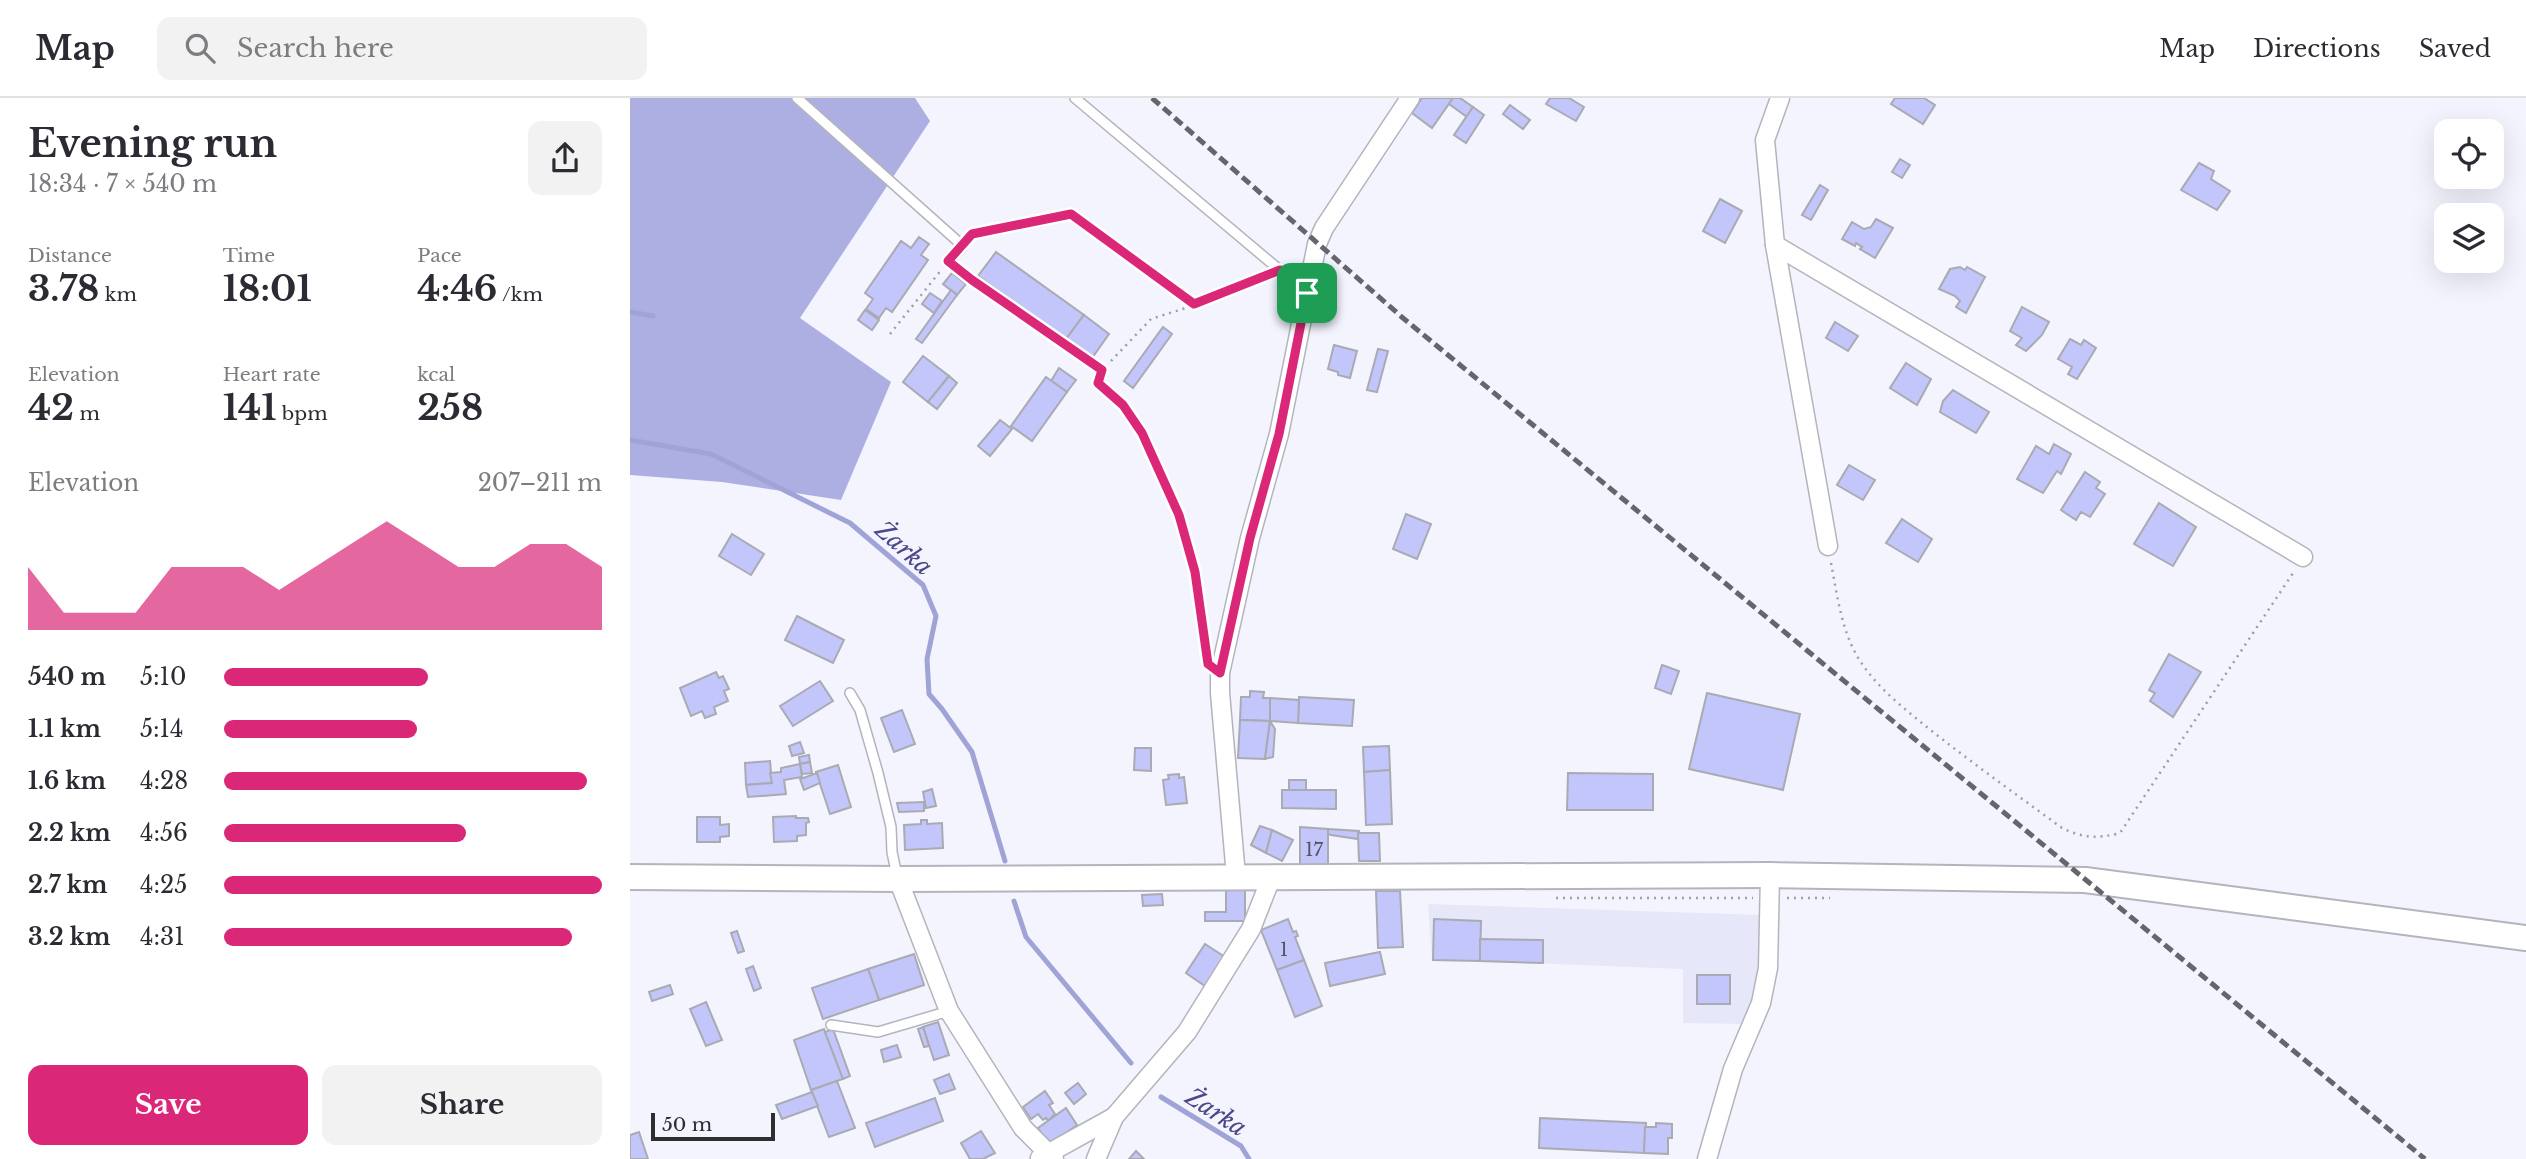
<!DOCTYPE html>
<meta charset="utf-8">
<style>
body{margin:0;font-family:"Libre Baskerville",serif;background:#f2f2f3;color:#2b2b33;height:100vh;display:flex;flex-direction:column;font-size:26px;white-space:nowrap}
*{box-sizing:border-box;margin:0}
p{font-size:23px;color:#7c7c81}
.icon{flex:none;width:38px;height:38px;fill:none;stroke:currentColor;stroke-width:2;stroke-linecap:round;stroke-linejoin:round}
.map{position:relative;flex:1;overflow:hidden}
.sheet{display:flex;flex-direction:column;background:#fff;width:630px}
.sheet>*{flex:none}
.fabs{position:absolute;left:1804px;top:21px;display:grid;gap:14px}
.fabs a{display:grid;place-items:center;width:70px;height:70px;border-radius:14px;background:#fff;box-shadow:0 7px 28px #0002;font-size:35px}
.scale{position:absolute;left:21px;bottom:18px;width:124px;box-sizing:border-box;padding-left:7px;border:4px solid #2e2e31;border-top:0;font-size:19px;line-height:24px;white-space:nowrap;color:#2e2e31;-webkit-text-stroke:5px #f3f4fe;paint-order:stroke}
.pin{position:absolute;display:grid;place-items:center;width:60px;height:60px;color:#fff;margin:-30px;border-radius:14px;box-shadow:0 4px 10px #0006}
.round{display:grid;place-items:center;flex:none;width:74px;height:74px;border-radius:14px;background:#f2f2f3}
.headline{display:flex;align-items:center;justify-content:space-between;height:119px;padding:0 28px}
h1{font-size:38px;font-weight:800;line-height:52px}
.metrics{display:grid;grid-template-columns:repeat(3,1fr);gap:10px;height:119px;padding:7px 28px}
.metrics div{display:grid;align-content:center}
.metrics b{font-size:35px;font-weight:800}
.metrics small{font-size:19px;font-weight:400}
.metrics p{font-size:19px}
.chart{height:196px;padding:14px 28px}
.chart p{display:flex;justify-content:space-between}
.chart svg{width:100%;height:126px;margin-top:7px;fill:#db2777;opacity:.7}
.button{display:flex;gap:14px;margin-top:auto;padding:14px 28px}
.button a{flex:1;height:80px;border-radius:14px;background:#db2777;color:#fff;font-size:28px;font-weight:800;line-height:80px;text-align:center}
.button a+a{background:#f2f2f3;color:#2b2b33}
ul{padding:0 28px;list-style:none;font-size:23px}
li{display:grid;grid-template-columns:112px 84px 1fr;align-items:center;height:52px}
li i{height:18px;border-radius:9px;background:#db2777}
header{display:flex;align-items:center;gap:42px;box-sizing:border-box;height:98px;padding:0 35px;background:#fff;border-bottom:2px solid #e1e1e2}
header strong{font-size:33px}
nav{display:flex;gap:38px;margin-inline-start:auto;font-size:24px}
.search{width:490px;height:63px;background:#f2f2f3;display:flex;align-items:center;gap:18px;box-sizing:border-box;padding:0 24px;border-radius:14px;color:#7c7c81;font-size:26px}
main{display:flex;flex:1;min-height:0}
.map>svg:first-child{display:block}
</style>
<header>
<strong>Map</strong>
<div class="search"><svg class="icon" aria-label="search" viewBox="0 0 24 24"><circle cx="10" cy="10" r="6"/><path d="M15 15l6 6"/></svg>Search here</div>
<nav><a>Map</a><a>Directions</a><a>Saved</a></nav>
</header>
<main>
<section class="sheet">
<div class="headline"><div><h1>Evening run</h1><p>18:34 · 7 × 540 m</p></div><a class="round"><svg class="icon" aria-label="share" viewBox="0 0 24 24"><path d="M12 15V3M7 8l5-5 5 5M5 13v7h14v-7"/></svg></a></div>
<div class="metrics">
<div><p>Distance</p><b>3.78<small> km</small></b></div>
<div><p>Time</p><b>18:01</b></div>
<div><p>Pace</p><b>4:46<small> /km</small></b></div>
</div>
<div class="metrics">
<div><p>Elevation</p><b>42<small> m</small></b></div>
<div><p>Heart rate</p><b>141<small> bpm</small></b></div>
<div><p>kcal</p><b>258</b></div>
</div>
<div class="chart"><p><span>Elevation</span>207–211 m</p>
<svg viewBox="0 0 160 44" preserveAspectRatio="none"><path d="M0 44V22L10 38L20 38L30 38L40 22L50 22L60 22L70 30L80 22L90 14L100 6L110 14L120 22L130 22L140 14L150 14L160 22V44z"/></svg>
</div>
<ul>
<li><b>540 m</b>5:10<i style="width:54%"></i></li>
<li><b>1.1 km</b>5:14<i style="width:51%"></i></li>
<li><b>1.6 km</b>4:28<i style="width:96%"></i></li>
<li><b>2.2 km</b>4:56<i style="width:64%"></i></li>
<li><b>2.7 km</b>4:25<i style="width:100%"></i></li>
<li><b>3.2 km</b>4:31<i style="width:92%"></i></li>
</ul>
<div class="button"><a>Save</a><a>Share</a></div>
</section>
<div class="map">
<svg width="1896" height="1061" viewBox="0 0 1896 1061">
<rect width="100%" height="100%" fill="#f3f4fe"/>
<!-- built -->
<path fill="#e6e7f8" d="M798 806 1131 817 1130 873 1117 926 1053 925V871L802 861Z"/>
<!-- forest -->
<path fill="#adafe3" d="M0 0H285L300 23 170 220 261 284 211 402 92 384 0 377Z"/>
<g fill="none" stroke-linecap="round" stroke-linejoin="round">
<!-- stream -->
<g stroke="#a0a3d6" stroke-width="5">
<path d="M0 214 23 218"/>
<path d="M0 342 81 356 220 425 293 487 306 518 297 561 299 596 312 611 342 654 375 763"/>
<path d="M384 803 396 839 501 965"/>
<path d="M531 999 611 1048 619 1061"/>
</g>
</g>
<!-- building -->
<g fill="#c3c6fb" stroke="#a9aab2" stroke-width="2">
<path d="M792 0H823L802 30 782 15Z"/>
<path d="M823 0H830L843 9 837 19 819 6Z"/>
<path d="M920 0H939L954 9 946 23 916 6Z"/>
<path d="M1265 0H1294L1305 7 1293 26 1261 6Z"/>
<path d="M880 7 900 22 893 31 873 16Z"/>
<path d="M843 9 854 17 836 45 824 37Z"/>
<path d="M1270 61 1280 67 1272 80 1262 74Z"/>
<path d="M1569 65 1584 73 1581 81 1600 93 1587 112 1551 92Z"/>
<path d="M1190 87 1198 92 1181 122 1172 117Z"/>
<path d="M1090 101 1112 113 1095 145 1073 133Z"/>
<path d="M1246 121 1263 130 1245 160 1230 151 1232 149 1226 145 1225 148 1212 141 1222 124 1234 131 1241 129Z"/>
<path d="M289 139 299 146 291 157 298 162 262 214 256 210 249 220 236 211 243 201 235 195 271 143 281 150Z"/>
<path d="M366 154 454 217 436 241 348 178Z"/>
<path d="M1330 169 1335 172 1337 169 1355 179 1336 215 1326 209 1330 203 1325 198 1309 191 1320 171Z"/>
<path d="M322 175 336 186 327 197 313 186Z"/>
<path d="M321 192 327 197 292 245 286 241Z"/>
<path d="M300 195 312 203 304 215 292 206Z"/>
<path d="M1392 209 1419 224 1412 237 1396 253 1386 247 1392 240 1380 233Z"/>
<path d="M235 212 249 222 242 232 228 222Z"/>
<path d="M454 217 479 236 462 260 436 241Z"/>
<path d="M1205 224 1228 238 1218 253 1196 240Z"/>
<path d="M533 229 542 236 503 290 494 283Z"/>
<path d="M1440 241 1451 247 1454 242 1466 250 1447 281 1438 276 1442 269 1428 261Z"/>
<path d="M704 247 727 253 720 280 708 277V274L698 271Z"/>
<path d="M748 251 758 253 747 294 737 292Z"/>
<path d="M293 258 319 278 298 304 273 284Z"/>
<path d="M1276 265 1301 281 1287 307 1260 290Z"/>
<path d="M429 270 446 282 437 294 421 283Z"/>
<path d="M319 278 327 285 307 311 298 304Z"/>
<path d="M416 279 437 294 402 343 381 328Z"/>
<path d="M1323 292 1359 314 1346 335 1310 314 1313 303Z"/>
<path d="M370 322 382 331 360 358 348 348Z"/>
<path d="M1424 346 1441 356 1431 376 1427 373 1413 395 1387 381 1406 348 1419 356Z"/>
<path d="M1219 367 1245 382 1233 402 1207 387Z"/>
<path d="M1455 374 1470 384 1466 390 1475 396 1460 419 1451 414 1446 422 1431 412Z"/>
<path d="M1529 405 1566 429 1543 468 1504 446Z"/>
<path d="M776 416 801 426 787 461 763 451Z"/>
<path d="M1272 421 1302 441 1288 464 1256 445Z"/>
<path d="M102 436 134 456 121 477 89 458Z"/>
<path d="M167 518 214 542 203 565 155 542Z"/>
<path d="M1539 556 1571 574 1543 619 1520 603 1525 595 1519 592Z"/>
<path d="M1032 567 1049 573 1041 596 1025 590Z"/>
<path d="M86 574 89 580 93 578 99 591 94 593 98 603 84 609 86 616 75 620 72 613 61 618 50 590Z"/>
<path d="M190 583 203 603 163 628 150 608Z"/>
<path d="M620 593 634 594 633 600H640V623L610 622 611 599H620Z"/>
<path d="M1077 595 1170 616 1153 692 1059 671Z"/>
<path d="M669 599 724 602 722 628 668 625Z"/>
<path d="M640 600 669 602 668 625 640 623Z"/>
<path d="M272 612 285 646 264 654 251 620Z"/>
<path d="M610 622 640 623 635 661 608 660Z"/>
<path d="M640 623 645 631 643 659 635 661Z"/>
<path d="M170 644 174 655 162 658 159 648Z"/>
<path d="M759 648 760 672 734 674 733 649Z"/>
<path d="M505 650H521V673L504 672Z"/>
<path d="M179 657 180 664 170 666 169 659Z"/>
<path d="M140 663 142 685 116 687 115 665Z"/>
<path d="M180 664 182 675 172 676 170 666Z"/>
<path d="M170 666 172 679 154 682 156 696 118 699 116 687 142 685 140 675 151 674V670Z"/>
<path d="M208 667 221 709 200 716 186 674Z"/>
<path d="M760 672 762 726 736 727 734 674Z"/>
<path d="M187 675 190 685 174 692 170 681Z"/>
<path d="M938 675 1023 676V712H937Z"/>
<path d="M549 676V680L554 679 557 705 536 707 533 682 539 681 538 677Z"/>
<rect x="659" y="682" width="17" height="10"/>
<path d="M302 691 306 708 296 710 293 694Z"/>
<path d="M652 692H706V711L652 710Z"/>
<path d="M294 704V713L269 714 267 705Z"/>
<path d="M166 718V720H178L179 724 176 725V737L167 738V743L144 744 143 719Z"/>
<path d="M67 719H90V727L99 726V738L90 739V744H67Z"/>
<path d="M291 722H297V726L312 725 313 750 275 752 274 727 291 726Z"/>
<path d="M630 728 642 732 636 755 621 747Z"/>
<path d="M670 729 698 731V767L670 768Z"/>
<path d="M698 731 729 733 728 741 701 737 698 736Z"/>
<path d="M642 732 663 742 652 763 636 755Z"/>
<path d="M728 735H749L750 763H729Z"/>
<path d="M596 792H615V823H575V814H596Z"/>
<path d="M746 793H770L773 849 748 850Z"/>
<path d="M532 796 533 807 513 808 512 797Z"/>
<path d="M658 821 663 834 666 833 668 838 665 839 674 862 647 872 631 832Z"/>
<path d="M804 821 851 823 850 863 803 862Z"/>
<path d="M107 833 114 853 108 855 101 835Z"/>
<path d="M850 841 913 842V865L850 863Z"/>
<path d="M575 846 595 859 575 888 556 875Z"/>
<path d="M750 854 755 876 700 888 695 865Z"/>
<path d="M284 856 294 887 249 902 238 871Z"/>
<path d="M674 862 692 908 665 919 647 872Z"/>
<path d="M123 868 131 890 124 893 116 871Z"/>
<path d="M238 871 249 902 193 921 182 890Z"/>
<rect x="1067" y="877" width="33" height="29"/>
<path d="M40 887 43 896 22 903 19 894Z"/>
<path d="M76 904 92 942 76 948 60 911Z"/>
<path d="M308 924 319 957 304 962 293 929Z"/>
<path d="M293 929 299 948 294 949 288 931Z"/>
<path d="M194 931 213 981 181 992 164 942Z"/>
<path d="M203 931 220 978 213 981 195 934Z"/>
<path d="M267 947 271 959 254 964 251 952Z"/>
<path d="M319 976 325 991 310 996 304 982Z"/>
<path d="M207 983 225 1030 199 1039 181 992Z"/>
<path d="M448 985 456 996 444 1006 435 995Z"/>
<path d="M415 993 423 1005 419 1007 425 1016 418 1023 416 1020 413 1022 408 1016 401 1021 393 1009Z"/>
<path d="M182 994 188 1008 152 1021 146 1007Z"/>
<path d="M305 1000 313 1023 245 1049 236 1025Z"/>
<path d="M436 1010 447 1027 419 1047 408 1030Z"/>
<path d="M910 1020 1016 1025 1014 1055 909 1050Z"/>
<path d="M1026 1025 1042 1026V1040H1038V1056L1014 1055 1015 1029H1026Z"/>
<path d="M351 1033 365 1055 353 1061H340L331 1045Z"/>
<path d="M9 1034 18 1061H0V1037Z"/>
<path d="M506 1053 514 1061H499Z"/>
</g>
<g fill="none" stroke-linecap="round" stroke-linejoin="round">
<!-- lane casing -->
<g stroke="#b4b4bd" stroke-width="12">
<g id="lane">
<path d="M167 0 333 148 319 163 342 182 472 272 468 285 493 307 512 336 549 417 565 474 578 566 590 575"/>
<path d="M445 0 677 195"/>
<path d="M220 595 230 612 248 675 261 729 262 754 267 778"/>
<path d="M201 927 248 934 319 913"/>
</g>
</g>
<!-- street casing -->
<g stroke="#b4b4bd" stroke-width="21">
<g id="street">
<path d="M1150 0 1135 42 1145 147 1198 448"/>
<path d="M1145 147 1673 459"/>
<path d="M606 778 590 595V575L620 440 649 336 687 146 694 130 780 0"/>
<path d="M268 781 319 913 393 1030 424 1061"/>
<path d="M410 1060 484 1019"/>
<path d="M466 1061 484 1019 557 934 621 831 641 780"/>
<path d="M1077 1061 1103 971 1131 905 1138 870 1140 777"/>
</g>
</g>
<!-- secondary casing -->
<g stroke="#b4b4bd" stroke-width="28">
<path id="secondary" d="M0 779 268 781 1140 777 1455 782 1896 840"/>
</g>
<!-- path -->
<g stroke="#9d9ea5" stroke-width="2.5" stroke-dasharray="2 5" stroke-linecap="butt">
<path d="M341 138 396 123 441 116 564 206"/>
<path d="M260 236 312 171"/>
<path d="M481 263 521 221 559 209 637 176"/>
<path d="M1201 465C1207 496 1211 530 1227 558 1244 587 1272 609 1298 630 1342 665 1387 697 1432 730 1453 740 1467 741 1490 735L1665 472"/>
<path d="M926 800H1123"/>
<path d="M1157 800H1200"/>
</g>
<!-- lane -->
<use href="#lane" stroke="#fff" stroke-width="9"/>
<!-- street -->
<use href="#street" stroke="#fff" stroke-width="18"/>
<!-- secondary -->
<use href="#secondary" stroke="#fff" stroke-width="24"/>
<!-- rail -->
<path stroke="#65666b" stroke-width="5" stroke-dasharray="10 5" stroke-linecap="butt" d="M522 0 773 220 1795 1061"/>
</g>
<g fill="none" stroke-linecap="round" stroke-linejoin="round">
<!-- route casing -->
<g stroke="#fff" stroke-width="14">
<path id="route" d="M441 116 564 206 650 172 677 195 649 336 620 440 590 575 578 566 565 474 549 417 512 335 493 307 468 285 472 272 342 182 318 163 342 136Z"/>
</g>
<!-- route -->
<use href="#route" stroke="#db2777" stroke-width="9"/>
</g>
<g text-anchor="middle" dominant-baseline="central" stroke-width="5" stroke-linejoin="round" paint-order="stroke">
<!-- number labels -->
<g font-size="19" fill="#535464">
<text x="684" y="751">17</text>
<text x="654" y="851">1</text>
</g>
<!-- water labels -->
<g font-size="24" font-style="italic" fill="#4a4888" stroke="#f3f4fe">
<text transform="translate(274 450) rotate(42)">Żarka</text>
<text transform="translate(586 1014) rotate(33)">Żarka</text>
</g>
</g>
</svg>
<div class="fabs">
<a><svg class="icon" aria-label="locate" viewBox="0 0 24 24"><circle cx="12" cy="12" r="6"/><path d="M12 2v4M12 18v4M2 12h4M18 12h4"/></svg></a>
<a><svg class="icon" aria-label="layers" viewBox="0 0 24 24"><path d="M12 4l9 5-9 5-9-5zM3 14l9 5 9-5"/></svg></a>
</div>
<div class="scale">50 m</div>
<div class="pin" style="left:677px;top:195px;background:#1e9e55"><svg class="icon" aria-label="arrive" viewBox="0 0 24 24"><path d="M6 21V4h12l-3 4 3 4H6"/></svg></div>
</div>
</main>
